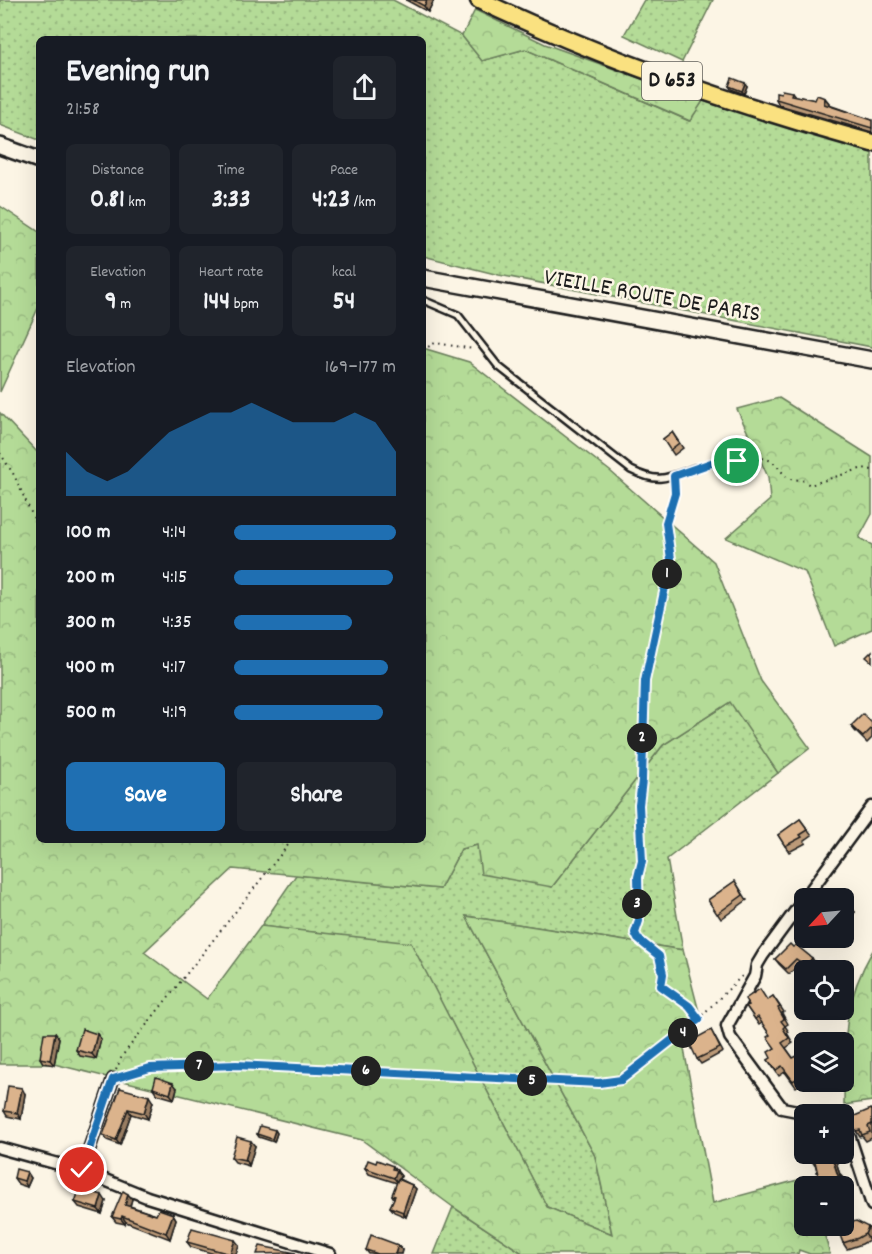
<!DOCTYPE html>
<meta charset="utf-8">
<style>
body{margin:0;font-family:Dekko,sans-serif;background:#20242c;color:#f1f3f6;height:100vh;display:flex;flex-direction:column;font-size:22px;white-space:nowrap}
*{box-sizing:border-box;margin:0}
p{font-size:20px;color:#9ea1a6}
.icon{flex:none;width:33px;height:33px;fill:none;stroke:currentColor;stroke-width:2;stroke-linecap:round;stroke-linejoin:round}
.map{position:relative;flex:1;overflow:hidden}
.side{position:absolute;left:36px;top:36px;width:390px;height:807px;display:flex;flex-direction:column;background:#171b24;border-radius:9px;box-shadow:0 6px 24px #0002}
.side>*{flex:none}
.needle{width:39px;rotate:244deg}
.tools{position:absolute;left:794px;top:888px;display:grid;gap:12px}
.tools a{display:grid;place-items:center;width:60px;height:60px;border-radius:9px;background:#171b24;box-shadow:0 6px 24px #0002;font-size:30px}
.pin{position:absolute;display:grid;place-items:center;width:51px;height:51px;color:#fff;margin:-26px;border:3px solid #fff;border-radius:50%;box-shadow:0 2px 6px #0007}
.km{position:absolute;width:30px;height:30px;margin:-15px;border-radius:50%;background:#222;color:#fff;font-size:16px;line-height:30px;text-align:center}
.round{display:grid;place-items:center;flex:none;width:63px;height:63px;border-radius:9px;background:#20242c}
.summary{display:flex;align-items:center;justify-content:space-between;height:102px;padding:0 30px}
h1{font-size:33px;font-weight:700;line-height:45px}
.stats{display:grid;grid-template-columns:repeat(3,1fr);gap:9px;height:102px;padding:6px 30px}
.stats div{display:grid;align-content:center;border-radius:9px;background:#20242c;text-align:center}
.stats b{font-size:26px;font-weight:700}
.stats small{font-size:16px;font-weight:400}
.stats p{font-size:16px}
.chart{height:168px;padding:12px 30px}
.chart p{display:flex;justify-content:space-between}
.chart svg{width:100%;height:108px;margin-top:6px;fill:#1f6fb2;opacity:.7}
.cta{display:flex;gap:12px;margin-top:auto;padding:12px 30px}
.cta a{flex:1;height:69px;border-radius:9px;background:#1f6fb2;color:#fff;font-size:24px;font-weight:700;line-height:69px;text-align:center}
.cta a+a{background:#20242c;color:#f1f3f6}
ul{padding:0 30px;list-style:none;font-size:20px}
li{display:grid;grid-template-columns:96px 72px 1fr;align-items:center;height:45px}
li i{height:15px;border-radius:8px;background:#1f6fb2}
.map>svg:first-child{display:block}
</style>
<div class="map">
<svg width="872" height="1254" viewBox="0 0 872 1254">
<defs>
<pattern id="green-dots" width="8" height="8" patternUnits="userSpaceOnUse" patternTransform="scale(1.5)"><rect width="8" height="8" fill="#b4db97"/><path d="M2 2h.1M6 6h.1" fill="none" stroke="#9abb82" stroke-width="1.8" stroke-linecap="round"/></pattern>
<pattern id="forest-crowns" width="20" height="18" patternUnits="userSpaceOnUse" patternTransform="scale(1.5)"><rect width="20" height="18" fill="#b4db97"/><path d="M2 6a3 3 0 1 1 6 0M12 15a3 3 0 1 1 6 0" fill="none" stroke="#9abb82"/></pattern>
</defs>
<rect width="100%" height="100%" fill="#fcf5e5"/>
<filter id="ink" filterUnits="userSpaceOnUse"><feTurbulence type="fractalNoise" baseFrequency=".0167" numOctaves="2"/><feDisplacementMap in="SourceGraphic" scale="12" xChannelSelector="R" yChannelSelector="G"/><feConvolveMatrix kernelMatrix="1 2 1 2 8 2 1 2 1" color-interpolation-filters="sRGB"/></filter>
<g filter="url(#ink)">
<!-- green -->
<g fill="url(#green-dots)" stroke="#687c5a" stroke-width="1.5">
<path d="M0 0H393L462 36 482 61 525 49 689 121 703 101 872 153V347L499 275 423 256V39H39V140L0 125Z"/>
<path d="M644 0H713L682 62 624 35Z"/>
<path d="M731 701 778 773 667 859 683 950 466 916 595 1156 612 1234 547 1207 411 944 261 926 296 875 440 889 461 849 477 845 552 887 663 745Z"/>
<path d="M453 1207 524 1254H434Z"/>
</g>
<!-- forest -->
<g fill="url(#forest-crowns)" stroke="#687c5a" stroke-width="1.5">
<path d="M475 10 545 44 703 101 690 121 525 49 482 61 462 36Z"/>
<path d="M0 206 39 232V306L0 392Z"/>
<path d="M423 348 469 362 610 471 714 562 761 681 810 748 778 773 730 702 663 745 552 887 481 874 477 845 461 849 440 889 233 869 144 952 207 999 261 926 411 943 547 1207 612 1234 595 1156 466 916 683 950 699 1012 680 1028 713 1203 809 1177 811 1186H804V1226H822L830 1254H810L799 1250 798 1254H524L453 1207 362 1140 54 1064H0V413L39 454V840H423Z"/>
<path d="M779 398 872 457V514L859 538 872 545V629L834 646 805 572 726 538 770 500 768 477 737 409Z"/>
<path d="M872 952V1101L844 1105C845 1046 841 1005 872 952Z"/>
</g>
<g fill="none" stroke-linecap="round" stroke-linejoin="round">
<!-- lane casing -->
<g stroke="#1c1c1c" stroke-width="10">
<path id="lane" d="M423 300 458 315 498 366 631 470C659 484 667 478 695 468"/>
</g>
<!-- street casing -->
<g stroke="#1c1c1c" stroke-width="15">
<g id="street">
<path d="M813 1114 782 1108 730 1037 727 1026 755 976 757 965 763 955 872 807"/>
<path d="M843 1130 850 1138 872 1205"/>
<path d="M0 1148 80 1170 147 1197 330 1254"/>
<path d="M82 1170 113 1079"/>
</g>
</g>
<!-- secondary casing -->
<g stroke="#1c1c1c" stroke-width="20">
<g id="secondary">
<path d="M0 146 39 160"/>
<path d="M423 278 872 360"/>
</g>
</g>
<!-- primary casing -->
<g stroke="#1c1c1c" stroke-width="21">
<path id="primary" d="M479 0C606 60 737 106 872 143"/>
</g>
<!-- path -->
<g stroke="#1c1c1c" stroke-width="2" stroke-dasharray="1.5 4.5" stroke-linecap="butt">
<path d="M423 350 435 343 474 349"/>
<path d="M0 453 14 475 39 530"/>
<path d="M703 465C716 462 758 454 769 460 778 464 781 473 789 479L802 480 810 485 863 468 872 470"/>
<path d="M674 484 675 493 666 523 671 559 645 681 639 805 642 861 638 877 639 921 635 933 638 939 660 960 663 974 661 986 689 1007 699 1018"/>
<path d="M116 1070 122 1056 292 840"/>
<path d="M121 1076 150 1068 236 1065 547 1081 599 1083 621 1080 687 1030 743 975"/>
</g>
<!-- lane -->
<use href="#lane" stroke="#fcf5e5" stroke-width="5"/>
<!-- street -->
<use href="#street" stroke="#fcf5e5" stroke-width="10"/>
<!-- secondary -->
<use href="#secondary" stroke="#fcf5e5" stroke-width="15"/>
<!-- primary -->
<use href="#primary" stroke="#fae180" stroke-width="16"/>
</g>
<!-- wall -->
<g fill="#bc9a78" stroke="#1c1c1c" stroke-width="1.5">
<path d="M406 0H434L428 12Z"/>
<path d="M729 86H747L744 94 731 89Z"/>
<path d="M792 92 795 96 815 100 825 98 829 103V105L872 120V132L779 105 776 99Z"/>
<path d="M672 432 683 448 674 455 663 439Z"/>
<path d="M872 723V738L867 743 855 731 851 726Z"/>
<path d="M800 819 812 835 804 841 806 843 789 852 778 835Z"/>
<path d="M735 881 747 900 721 919 708 900Z"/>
<path d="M843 900 855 912 845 924 849 930 845 934 843 932Z"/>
<path d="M793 947 812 958 815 963 810 970H809L800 964 789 974 779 964 775 959Z"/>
<path d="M773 996 784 1012 782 1013 788 1024 785 1026 789 1032 787 1033 793 1043 786 1048 793 1058 804 1067V1081L796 1087 785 1072 779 1076 768 1060 771 1058 775 1048 770 1035 762 1023 759 1025 746 1006 767 1000Z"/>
<path d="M711 1030 723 1052 701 1064 697 1059Z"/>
<path d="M55 1033 59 1038 54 1065 43 1063 40 1058Z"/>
<path d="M97 1034 101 1039 96 1059 80 1056 76 1050Z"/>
<path d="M120 1088 153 1102 148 1119 131 1114 120 1145 107 1140 103 1135Z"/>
<path d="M153 1088H177L174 1099 157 1094Z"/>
<path d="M25 1094 21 1119 7 1116 4 1111Z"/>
<path d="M872 1110V1138L866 1141 862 1136 860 1137 856 1131Z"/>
<path d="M275 1130 277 1133 274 1142 259 1137 257 1134Z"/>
<path d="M255 1146 249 1166 235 1162 231 1157Z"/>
<path d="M808 1154H841L835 1157 840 1176 845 1181 824 1184 819 1179 815 1163 814 1164 810 1158Z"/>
<path d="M365 1168 396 1170 401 1176 400 1179 412 1185 416 1189 406 1217 394 1212 390 1207 394 1199 392 1195 397 1183 369 1174Z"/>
<path d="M27 1172 31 1178 27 1187 18 1184 14 1178Z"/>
<path d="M132 1199 130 1206 156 1215 173 1214 176 1219 170 1239 126 1222 125 1224 116 1222 112 1217Z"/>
<path d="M106 1201 102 1214 79 1207 75 1202Z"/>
<path d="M868 1227 872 1233 869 1240 862 1244 847 1249 843 1243Z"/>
<path d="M187 1242 239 1245 236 1254H214L191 1247Z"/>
<path d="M366 1250H402L401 1254H369Z"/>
</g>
<!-- shaded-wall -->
<g fill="#997d62" stroke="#1c1c1c" stroke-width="1.5">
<path d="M427 0H434L428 12 424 6Z"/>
<path d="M745 83 747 86 744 94 742 91Z"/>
<path d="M825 98 829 103 828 109 824 104Z"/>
<path d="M851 907 855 912 844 925 843 923V917Z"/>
<path d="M812 958 815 963 809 970 806 966Z"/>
<path d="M55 1033 59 1038 54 1065 50 1060Z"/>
<path d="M97 1034 101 1039 96 1059 92 1054Z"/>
<path d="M173 1083 177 1088 174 1099 170 1094Z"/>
<path d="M22 1088 25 1094 21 1119 17 1113Z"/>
<path d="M149 1096 153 1102 148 1119 144 1113Z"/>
<path d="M128 1109 131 1114 120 1145 116 1140Z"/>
<path d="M275 1130 277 1133 274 1142 272 1139Z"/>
<path d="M251 1141 255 1146 249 1166 245 1160Z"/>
<path d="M831 1154 835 1157 841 1179V1175L845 1181 843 1192V1186H839L838 1176Z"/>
<path d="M393 1166 401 1176 398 1183 394 1178 392 1169Z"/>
<path d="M27 1172 31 1178 27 1187 24 1181Z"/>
<path d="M412 1185 416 1189 406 1217 403 1212Z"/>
<path d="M128 1194 132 1199 129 1210 125 1205Z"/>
<path d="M102 1195 106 1201 102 1214 98 1209Z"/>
<path d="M173 1214 176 1219 170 1239 166 1233Z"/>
<path d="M122 1216 126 1222 125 1224 121 1219Z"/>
<path d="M868 1227 872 1233 869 1240 865 1234Z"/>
<path d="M235 1240 239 1245 236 1254H230Z"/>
<path d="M398 1245 402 1250 401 1254H395Z"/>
</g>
<!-- building -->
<g fill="#dbb38c" stroke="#1c1c1c" stroke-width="1.5">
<path d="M413 0H427L424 6Z"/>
<path d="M732 78 745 83 742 91 729 86Z"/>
<path d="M782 90 792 92 791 95 815 100 817 95 825 98 824 104 872 120V128L776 99V92L781 93Z"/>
<path d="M672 432 679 443 670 450 663 439Z"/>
<path d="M872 651V662L866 657Z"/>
<path d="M863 714 872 723V728L863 737 851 726Z"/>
<path d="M800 819 808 830 800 835 802 837 785 846 778 835Z"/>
<path d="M735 881 743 895 717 914 708 900Z"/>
<path d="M843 900 851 907 843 917Z"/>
<path d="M790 944 793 947 796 945 812 958 806 966 796 959 786 969 775 959Z"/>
<path d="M760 989 767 1000 773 996 780 1007 778 1008 784 1019 781 1021 785 1026 783 1028 789 1038 782 1043 793 1058 797 1056 804 1067V1074L793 1081 782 1066 776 1070 768 1060 771 1058 768 1052 775 1048 767 1037 770 1035 758 1017 755 1019 746 1006 749 1005 745 999Z"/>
<path d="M82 1029 97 1034 92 1054 76 1050Z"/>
<path d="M711 1030 720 1048 697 1059 689 1042Z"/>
<path d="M44 1033H55L50 1060 40 1058Z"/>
<path d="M156 1077 173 1083 170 1094 153 1088Z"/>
<path d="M8 1086 22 1088 17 1113 4 1111Z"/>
<path d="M120 1088 149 1096 144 1113 128 1109 116 1140 103 1135Z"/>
<path d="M871 1109 872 1111V1124L868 1126 870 1132 862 1135 860 1130 856 1131 850 1118Z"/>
<path d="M260 1126 275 1130 272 1139 257 1134Z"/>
<path d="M237 1137 251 1141 245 1160 231 1157Z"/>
<path d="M808 1154H831L838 1176 841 1175 839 1186H823L825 1178 819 1179 814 1157 810 1158Z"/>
<path d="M368 1160 376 1163 377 1160 393 1166 392 1169 397 1170 394 1178 365 1168Z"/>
<path d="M16 1169 27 1172 24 1181 14 1178Z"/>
<path d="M398 1179 412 1185 403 1212 390 1207 395 1196 392 1195Z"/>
<path d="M80 1188 102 1195 98 1209 75 1202Z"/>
<path d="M123 1191 128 1194 125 1205 156 1215 159 1209 173 1214 166 1233 122 1216 121 1219 112 1217Z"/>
<path d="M856 1221 868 1227 865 1234 858 1238 843 1243 837 1227Z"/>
<path d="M192 1228 235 1240 230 1254 187 1242Z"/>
<path d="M371 1235 398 1245 395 1254H378L366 1250Z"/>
<path d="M260 1246 296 1253 257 1254Z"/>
</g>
</g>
<g fill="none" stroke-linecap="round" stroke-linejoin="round" filter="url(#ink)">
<!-- route casing -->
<g stroke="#fff" stroke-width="12">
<path id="route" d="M82 1170 113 1079 150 1068 236 1065 599 1083 621 1080 699 1019 689 1006 661 986 663 974 659 956 638 939 635 933 639 921 638 877 642 861 639 805 642 780 645 681 671 559 666 523 675 493 674 476 717 461H737"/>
</g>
<!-- route -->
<use href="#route" stroke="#1f6fb2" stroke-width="8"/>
</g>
<g text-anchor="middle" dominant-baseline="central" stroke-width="5" stroke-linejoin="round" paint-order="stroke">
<!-- shield labels -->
<rect fill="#fcf5e5" stroke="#5f5d58" stroke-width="1.5" x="642" y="62" width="60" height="38" rx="4.5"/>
<g font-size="22" font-weight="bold" fill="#1c1c1c">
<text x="672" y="81">D 653</text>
</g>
<!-- street labels -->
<g font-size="24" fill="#1c1c1c" stroke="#fcf5e5">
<text transform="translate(652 297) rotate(10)">VIEILLE ROUTE DE PARIS</text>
</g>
</g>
</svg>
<div class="tools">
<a><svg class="needle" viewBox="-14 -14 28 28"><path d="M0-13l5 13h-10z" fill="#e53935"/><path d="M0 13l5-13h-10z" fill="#9ea1a6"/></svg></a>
<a><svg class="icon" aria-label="locate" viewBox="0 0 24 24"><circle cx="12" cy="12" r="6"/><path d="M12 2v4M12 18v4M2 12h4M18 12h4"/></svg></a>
<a><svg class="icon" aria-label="layers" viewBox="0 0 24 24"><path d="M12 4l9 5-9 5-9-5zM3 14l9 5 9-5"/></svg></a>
<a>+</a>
<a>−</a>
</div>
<div class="pin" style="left:737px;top:461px;background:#1e9e55"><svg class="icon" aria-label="arrive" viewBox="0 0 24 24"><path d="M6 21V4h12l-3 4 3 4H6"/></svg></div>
<div class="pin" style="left:82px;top:1170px;background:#d93025"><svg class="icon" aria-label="check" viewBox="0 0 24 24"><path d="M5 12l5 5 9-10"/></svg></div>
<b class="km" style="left:667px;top:574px">1</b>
<b class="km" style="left:642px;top:738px">2</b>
<b class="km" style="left:637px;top:904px">3</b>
<b class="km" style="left:683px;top:1033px">4</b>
<b class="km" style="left:532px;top:1081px">5</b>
<b class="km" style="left:366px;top:1071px">6</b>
<b class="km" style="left:199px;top:1066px">7</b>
<section class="side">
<div class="summary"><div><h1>Evening run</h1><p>21:58</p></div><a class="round"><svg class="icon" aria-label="share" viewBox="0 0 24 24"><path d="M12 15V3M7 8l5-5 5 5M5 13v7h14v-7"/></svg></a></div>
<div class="stats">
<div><p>Distance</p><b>0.81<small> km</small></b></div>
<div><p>Time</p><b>3:33</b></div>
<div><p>Pace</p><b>4:23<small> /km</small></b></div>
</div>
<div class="stats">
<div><p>Elevation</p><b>9<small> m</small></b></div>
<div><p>Heart rate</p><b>144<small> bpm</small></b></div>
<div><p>kcal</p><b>54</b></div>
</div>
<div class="chart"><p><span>Elevation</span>169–177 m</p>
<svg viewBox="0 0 160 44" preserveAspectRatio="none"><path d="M0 44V26L10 34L20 38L30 34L40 26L50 18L60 14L70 10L80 10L90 6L100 10L110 14L120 14L130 14L140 10L150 14L160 26V44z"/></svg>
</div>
<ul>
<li><b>100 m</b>4:14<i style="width:100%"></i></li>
<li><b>200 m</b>4:15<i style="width:98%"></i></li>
<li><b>300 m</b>4:35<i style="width:73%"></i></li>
<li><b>400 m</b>4:17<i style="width:95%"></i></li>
<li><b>500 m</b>4:19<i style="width:92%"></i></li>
</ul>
<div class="cta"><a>Save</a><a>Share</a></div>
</section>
</div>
